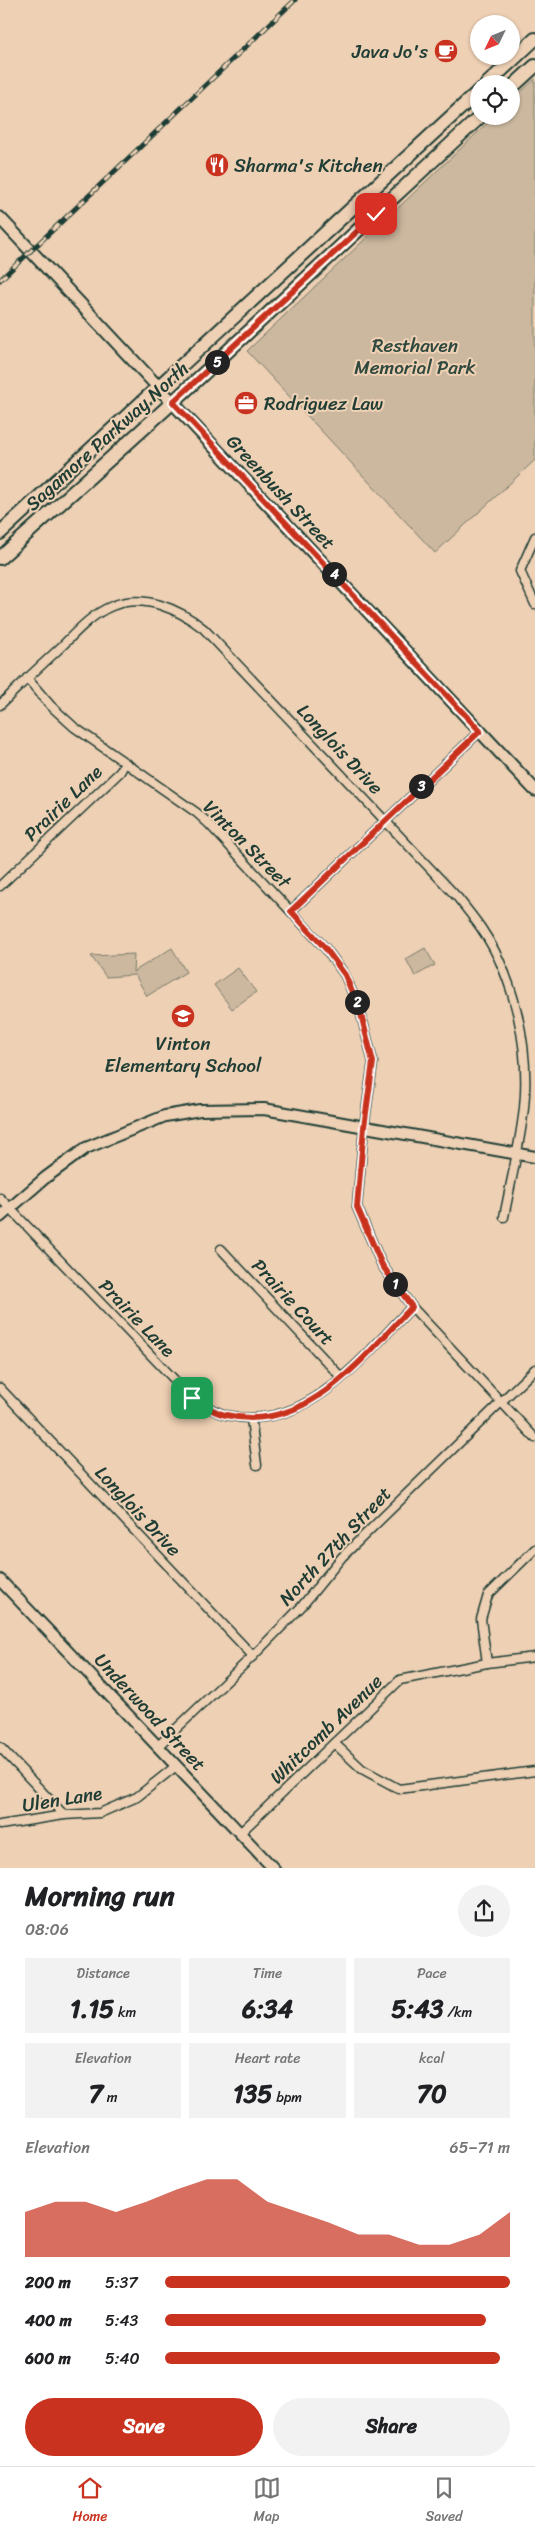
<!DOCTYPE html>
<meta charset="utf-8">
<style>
body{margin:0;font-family:Sriracha,sans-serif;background:#f2f2f2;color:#202124;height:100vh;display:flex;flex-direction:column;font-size:19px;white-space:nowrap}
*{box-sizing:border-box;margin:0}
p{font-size:16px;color:#757577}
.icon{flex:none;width:28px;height:28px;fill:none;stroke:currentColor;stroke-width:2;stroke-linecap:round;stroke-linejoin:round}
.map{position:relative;height:1868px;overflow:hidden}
.drawer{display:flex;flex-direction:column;background:#fff;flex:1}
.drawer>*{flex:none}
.needle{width:32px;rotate:227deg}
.buttons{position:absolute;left:470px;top:15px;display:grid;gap:10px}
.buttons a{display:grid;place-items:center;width:50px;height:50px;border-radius:50%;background:#fff;box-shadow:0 1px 4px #0004;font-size:25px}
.pin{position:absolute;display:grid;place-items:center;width:42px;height:42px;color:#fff;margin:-21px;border-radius:10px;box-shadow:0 2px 8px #0006}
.km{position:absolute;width:25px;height:25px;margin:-12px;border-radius:50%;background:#222;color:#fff;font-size:14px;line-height:25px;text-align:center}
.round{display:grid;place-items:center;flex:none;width:52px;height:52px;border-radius:26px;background:#f2f2f2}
.summary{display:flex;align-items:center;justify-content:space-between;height:85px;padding:0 25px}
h1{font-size:28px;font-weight:700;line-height:38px}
.stats{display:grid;grid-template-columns:repeat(3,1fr);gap:8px;height:85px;padding:5px 25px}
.stats div{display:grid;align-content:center;border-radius:0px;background:#f2f2f2;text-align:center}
.stats b{font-size:25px;font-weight:700}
.stats small{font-size:14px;font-weight:400}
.stats p{font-size:14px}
.chart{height:140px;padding:10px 25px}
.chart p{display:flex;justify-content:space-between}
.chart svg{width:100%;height:90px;margin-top:5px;fill:#c8321e;opacity:.7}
.cta{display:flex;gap:10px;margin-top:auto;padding:10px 25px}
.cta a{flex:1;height:58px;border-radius:30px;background:#c8321e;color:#fff;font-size:20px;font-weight:700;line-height:58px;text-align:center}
.cta a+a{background:#f2f2f2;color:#202124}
ul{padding:0 25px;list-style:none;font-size:16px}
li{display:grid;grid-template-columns:80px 60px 1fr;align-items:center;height:38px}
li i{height:12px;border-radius:6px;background:#c8321e}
.dock{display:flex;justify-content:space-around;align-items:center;height:70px;border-top:1px solid #e0e0e0;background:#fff;font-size:14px;color:#757577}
.dock a{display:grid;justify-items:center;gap:2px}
.dock .current{color:#c8321e}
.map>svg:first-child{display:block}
</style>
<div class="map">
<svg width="535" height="1869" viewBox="0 0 535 1869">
<rect width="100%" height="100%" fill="#eed0b4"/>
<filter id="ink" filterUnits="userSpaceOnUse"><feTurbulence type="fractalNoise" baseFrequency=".02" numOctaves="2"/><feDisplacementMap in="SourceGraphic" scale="10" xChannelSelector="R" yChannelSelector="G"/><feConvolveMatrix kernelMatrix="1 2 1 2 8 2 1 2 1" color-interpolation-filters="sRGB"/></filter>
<g filter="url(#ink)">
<!-- green -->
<g fill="#ccb89f" stroke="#767a6a">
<path d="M535 79V460L435 553 247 351 495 116H511V101Z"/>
<path d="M172 948 186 972 147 996 135 975 106 977 91 956 134 954 133 972Z"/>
<path d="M425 948 435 965 415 976 406 959Z"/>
<path d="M238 968 256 992 232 1009 214 985Z"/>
</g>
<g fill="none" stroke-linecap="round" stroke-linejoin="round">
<!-- minor casing -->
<g stroke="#1f3d34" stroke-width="11">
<g id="minor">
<path d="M535 537 520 571 535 604"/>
<path d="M27 678 51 706 74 727 197 813 209 824 326 949 345 975 361 1014 373 1062 364 1127 357 1207 382 1265 412 1307 535 1438"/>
<path d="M0 705C20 685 40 666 61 647 76 632 92 614 112 606 144 593 179 609 204 629L458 898C466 908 474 918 481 928 515 977 530 1049 524 1108 520 1144 511 1181 504 1217"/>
<path d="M0 886 120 772 125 763"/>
<path d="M291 911 480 731"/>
<path d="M0 1198 192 1398C202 1404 214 1412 226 1415 307 1434 361 1358 412 1307"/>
<path d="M221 1249 341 1377"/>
<path d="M0 1388 253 1656"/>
<path d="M251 1419 257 1465"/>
<path d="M487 1663 481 1619 488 1595 535 1549"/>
<path d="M334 1743 362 1769 399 1789 535 1771"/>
<path d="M158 1746 253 1656 302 1606 342 1557 535 1369"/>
<path d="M0 1747 64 1815"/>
<path d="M0 1825 64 1815 100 1813 137 1797 176 1766"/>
<path d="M240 1833 400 1680 487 1663 535 1657"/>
</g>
</g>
<!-- tertiary casing -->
<g stroke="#1f3d34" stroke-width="14">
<g id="tertiary">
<path d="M0 1217 45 1178 86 1148 165 1116 200 1110 264 1109 535 1157"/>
<path d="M0 1580 274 1869"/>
</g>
</g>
<!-- secondary casing -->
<g stroke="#1f3d34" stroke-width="15">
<path id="secondary" d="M0 218 535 790"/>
</g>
<!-- primary casing -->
<g stroke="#1f3d34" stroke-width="16">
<g id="primary">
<path d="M487 84 535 39"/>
<path d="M511 88 535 66"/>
<path d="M0 533 479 91"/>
<path d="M0 558 173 402 481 116"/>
</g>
</g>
<!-- minor -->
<use href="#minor" stroke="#eed0b4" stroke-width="8"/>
<!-- tertiary -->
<use href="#tertiary" stroke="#eed0b4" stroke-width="10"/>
<!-- secondary -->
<use href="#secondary" stroke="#eed0b4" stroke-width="11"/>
<!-- primary -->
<use href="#primary" stroke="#eed0b4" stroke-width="12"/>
<!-- rail casing -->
<g stroke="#1f3d34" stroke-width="5">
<path id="rail" d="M0 280 295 0"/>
</g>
<!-- rail -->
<use href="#rail" stroke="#eed0b4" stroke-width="3" stroke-dasharray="9" stroke-linecap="butt"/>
</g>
</g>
<g fill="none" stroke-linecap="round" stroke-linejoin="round" filter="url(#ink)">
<!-- route casing -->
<g stroke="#fff" stroke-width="10">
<path id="route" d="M192 1398C202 1404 214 1413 226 1415 307 1434 362 1358 412 1307L382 1265 357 1207 364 1127 373 1062 361 1014 345 975 326 949 291 911 480 731 173 402 376 214"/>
</g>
<!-- route -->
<use href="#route" stroke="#c8321e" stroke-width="6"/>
</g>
<!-- icons -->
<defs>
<g id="cafe-disc" transform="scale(1.25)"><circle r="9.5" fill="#c8321e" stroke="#eed0b4"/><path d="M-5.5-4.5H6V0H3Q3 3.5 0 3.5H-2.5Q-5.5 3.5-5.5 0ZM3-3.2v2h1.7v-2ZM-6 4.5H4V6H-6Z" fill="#fff"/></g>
<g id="restaurant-disc" transform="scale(1.25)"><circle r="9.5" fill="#c8321e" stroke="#eed0b4"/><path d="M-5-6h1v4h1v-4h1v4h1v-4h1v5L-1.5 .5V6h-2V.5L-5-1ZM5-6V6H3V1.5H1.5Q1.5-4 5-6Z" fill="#fff"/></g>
<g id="office-disc" transform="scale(1.25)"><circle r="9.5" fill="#c8321e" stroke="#eed0b4"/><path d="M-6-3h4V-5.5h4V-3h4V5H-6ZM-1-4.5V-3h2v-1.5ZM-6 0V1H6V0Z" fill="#fff"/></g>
<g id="school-disc" transform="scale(1.25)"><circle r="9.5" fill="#c8321e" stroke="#eed0b4"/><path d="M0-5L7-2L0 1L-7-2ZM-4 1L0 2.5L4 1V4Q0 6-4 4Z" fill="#fff"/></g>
</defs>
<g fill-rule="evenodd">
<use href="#cafe-disc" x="446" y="51"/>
<use href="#restaurant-disc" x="217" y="165"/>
<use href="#office-disc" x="246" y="403"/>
<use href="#school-disc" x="183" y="1016"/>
</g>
<g text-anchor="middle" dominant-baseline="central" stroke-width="4" stroke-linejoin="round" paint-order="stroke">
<!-- poi labels -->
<g font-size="19" fill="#1f3d34" stroke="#eed0b4" text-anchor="start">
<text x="428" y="51" text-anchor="end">Java Jo's</text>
<text x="234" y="165">Sharma's Kitchen</text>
<text x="264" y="403">Rodriguez Law</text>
<text x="183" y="1043" text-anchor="middle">Vinton<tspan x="183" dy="22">Elementary School</tspan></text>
</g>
<!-- park labels -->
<g font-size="19" fill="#30493f" stroke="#eed0b4">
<text x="415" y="345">Resthaven<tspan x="415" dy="22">Memorial Park</tspan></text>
</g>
<!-- street labels -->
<g font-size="19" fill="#1f3d34" stroke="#eed0b4">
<text transform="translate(107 436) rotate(-42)">Sagamore Parkway North</text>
<text transform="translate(281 492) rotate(47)">Greenbush Street</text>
<text transform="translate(340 749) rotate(47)">Longlois Drive</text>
<text transform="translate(63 803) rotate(-44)">Prairie Lane</text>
<text transform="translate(247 844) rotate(45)">Vinton Street</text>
<text transform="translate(293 1302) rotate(47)">Prairie Court</text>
<text transform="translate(137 1318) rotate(46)">Prairie Lane</text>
<text transform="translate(138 1511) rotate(47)">Longlois Drive</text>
<text transform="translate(335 1546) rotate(-47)">North 27th Street</text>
<text transform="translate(150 1712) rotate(47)">Underwood Street</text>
<text transform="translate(326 1729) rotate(-44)">Whitcomb Avenue</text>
<text transform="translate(62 1799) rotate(-9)">Ulen Lane</text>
</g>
</g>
</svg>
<div class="buttons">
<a><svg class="needle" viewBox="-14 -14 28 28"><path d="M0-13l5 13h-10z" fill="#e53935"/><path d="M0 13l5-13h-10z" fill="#757577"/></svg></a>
<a><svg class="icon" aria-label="locate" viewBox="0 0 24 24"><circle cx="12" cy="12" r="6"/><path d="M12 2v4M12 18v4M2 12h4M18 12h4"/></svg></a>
</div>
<div class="pin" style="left:192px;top:1398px;background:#1e9e55"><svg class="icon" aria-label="arrive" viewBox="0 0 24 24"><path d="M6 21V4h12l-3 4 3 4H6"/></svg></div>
<div class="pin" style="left:376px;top:214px;background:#d93025"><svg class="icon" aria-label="check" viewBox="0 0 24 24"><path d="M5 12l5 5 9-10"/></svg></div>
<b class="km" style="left:395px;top:1284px">1</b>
<b class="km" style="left:357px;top:1002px">2</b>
<b class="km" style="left:421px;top:786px">3</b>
<b class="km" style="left:334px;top:574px">4</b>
<b class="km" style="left:217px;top:362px">5</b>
</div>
<section class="drawer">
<div class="summary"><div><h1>Morning run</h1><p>08:06</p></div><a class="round"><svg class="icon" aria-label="share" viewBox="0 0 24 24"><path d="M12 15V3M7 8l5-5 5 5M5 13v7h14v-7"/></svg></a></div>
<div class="stats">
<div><p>Distance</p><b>1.15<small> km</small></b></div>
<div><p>Time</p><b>6:34</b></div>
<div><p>Pace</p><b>5:43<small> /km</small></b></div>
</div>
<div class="stats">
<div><p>Elevation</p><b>7<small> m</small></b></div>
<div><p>Heart rate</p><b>135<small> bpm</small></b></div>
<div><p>kcal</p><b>70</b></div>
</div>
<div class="chart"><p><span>Elevation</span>65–71 m</p>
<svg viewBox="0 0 160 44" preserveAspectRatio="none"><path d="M0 44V22L10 17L20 17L30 22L40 17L50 11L60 6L70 6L80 17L90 22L100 27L110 33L120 33L130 38L140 38L150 33L160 22V44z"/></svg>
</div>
<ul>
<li><b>200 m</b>5:37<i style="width:100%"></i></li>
<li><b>400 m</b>5:43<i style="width:93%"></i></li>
<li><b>600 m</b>5:40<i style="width:97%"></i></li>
</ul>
<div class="cta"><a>Save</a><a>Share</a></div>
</section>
<nav class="dock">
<a class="current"><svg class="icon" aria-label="home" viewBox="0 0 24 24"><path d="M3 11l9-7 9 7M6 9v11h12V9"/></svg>Home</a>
<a><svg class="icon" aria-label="map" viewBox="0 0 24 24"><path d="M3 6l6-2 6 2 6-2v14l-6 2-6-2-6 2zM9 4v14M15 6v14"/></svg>Map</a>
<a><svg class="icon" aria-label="saved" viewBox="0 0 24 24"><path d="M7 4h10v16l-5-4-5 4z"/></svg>Saved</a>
</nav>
